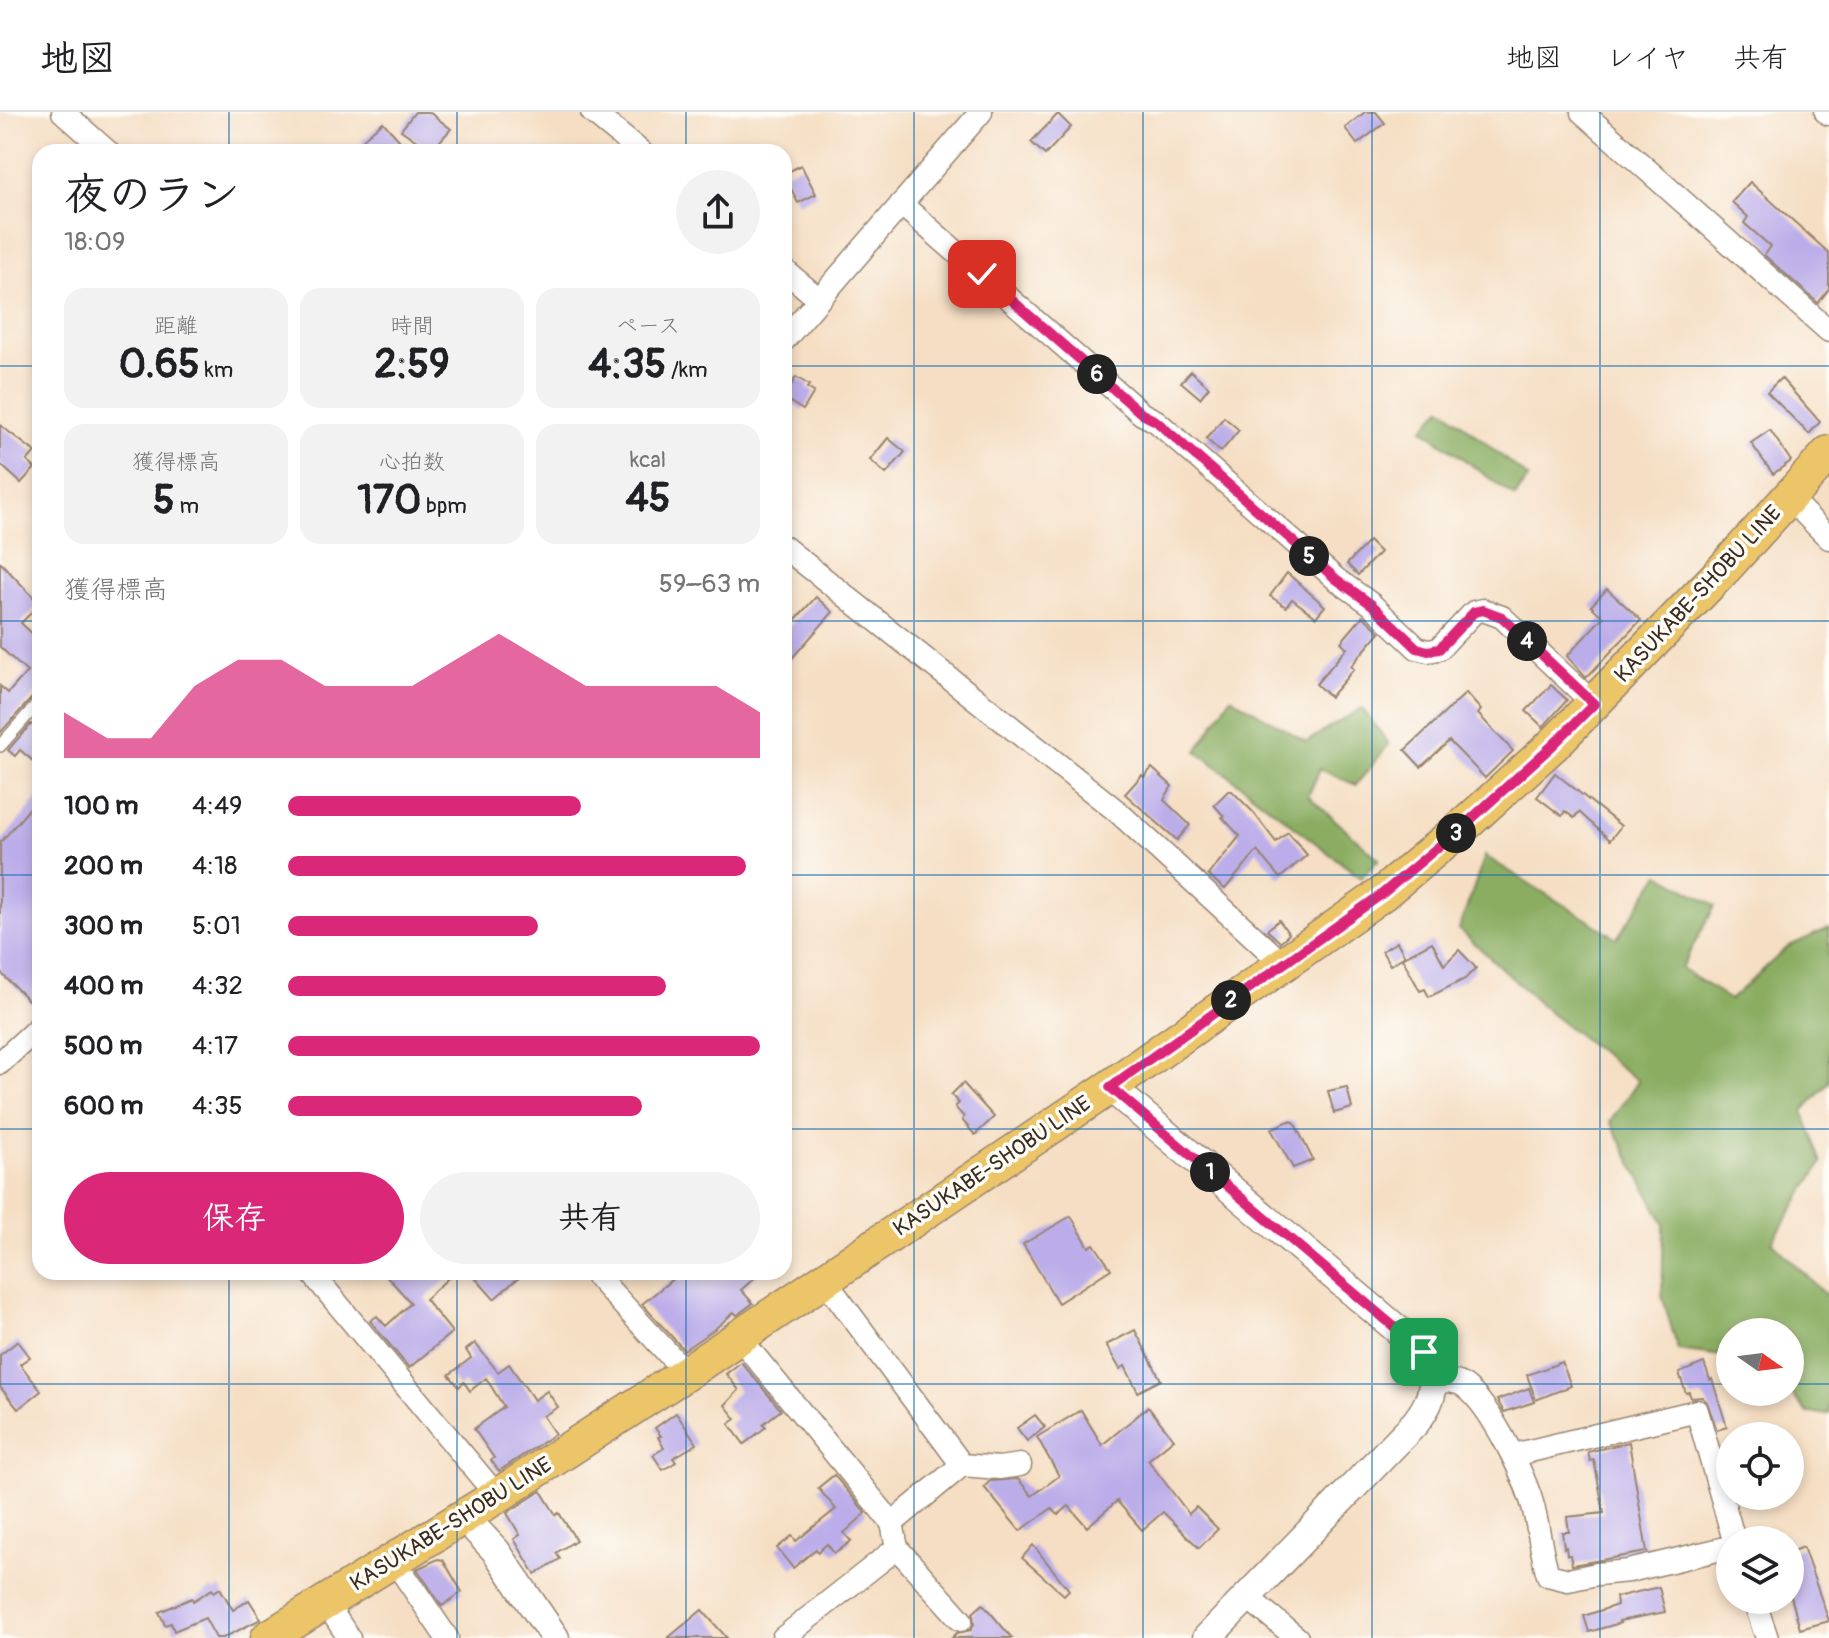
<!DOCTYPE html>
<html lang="ja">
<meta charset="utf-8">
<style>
body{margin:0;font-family:Pangolin,"Klee One",sans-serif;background:#f2f2f2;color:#202124;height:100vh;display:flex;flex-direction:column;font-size:30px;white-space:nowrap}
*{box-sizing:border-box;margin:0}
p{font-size:26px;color:#757577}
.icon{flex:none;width:44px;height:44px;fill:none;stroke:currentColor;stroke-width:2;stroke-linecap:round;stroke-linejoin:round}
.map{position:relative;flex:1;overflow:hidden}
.side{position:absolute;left:32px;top:32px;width:760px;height:1136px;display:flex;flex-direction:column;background:#fff;border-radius:24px;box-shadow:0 4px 12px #0003}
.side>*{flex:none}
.needle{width:52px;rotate:104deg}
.buttons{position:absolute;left:1716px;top:1206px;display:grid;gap:16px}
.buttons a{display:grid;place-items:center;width:88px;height:88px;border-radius:50%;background:#fff;box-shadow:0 4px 12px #0003;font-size:40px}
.pin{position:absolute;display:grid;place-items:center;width:68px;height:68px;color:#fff;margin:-34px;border-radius:16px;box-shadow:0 4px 12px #0006}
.km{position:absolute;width:40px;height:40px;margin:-20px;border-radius:50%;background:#222;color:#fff;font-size:22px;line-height:40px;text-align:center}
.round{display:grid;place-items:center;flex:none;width:84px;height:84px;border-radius:42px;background:#f2f2f2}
.summary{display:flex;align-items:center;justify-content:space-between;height:136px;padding:0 32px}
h1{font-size:44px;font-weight:800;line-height:60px}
.figures{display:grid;grid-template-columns:repeat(3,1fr);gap:12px;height:136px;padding:8px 32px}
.figures div{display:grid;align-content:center;border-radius:20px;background:#f2f2f2;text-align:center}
.figures b{font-size:40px;font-weight:800}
.figures small{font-size:22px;font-weight:400}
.figures p{font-size:22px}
.chart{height:224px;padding:16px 32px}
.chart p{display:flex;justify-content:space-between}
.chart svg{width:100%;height:144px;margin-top:8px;fill:#db2777;opacity:.7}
.action{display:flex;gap:16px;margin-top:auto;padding:16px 32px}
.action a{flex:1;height:92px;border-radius:48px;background:#db2777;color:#fff;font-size:32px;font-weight:800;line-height:92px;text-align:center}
.action a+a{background:#f2f2f2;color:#202124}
ul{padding:0 32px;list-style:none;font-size:26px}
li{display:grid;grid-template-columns:128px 96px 1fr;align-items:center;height:60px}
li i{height:20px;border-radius:10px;background:#db2777}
header{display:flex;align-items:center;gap:48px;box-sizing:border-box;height:112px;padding:0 40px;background:#fff;border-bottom:2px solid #e0e0e0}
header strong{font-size:38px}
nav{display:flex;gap:44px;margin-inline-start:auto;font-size:28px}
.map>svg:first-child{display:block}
</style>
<header>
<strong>地図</strong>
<nav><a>地図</a><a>レイヤ</a><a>共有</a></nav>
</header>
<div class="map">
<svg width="1829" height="1526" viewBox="0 0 1829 1526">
<rect width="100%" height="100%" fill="#fdfcf7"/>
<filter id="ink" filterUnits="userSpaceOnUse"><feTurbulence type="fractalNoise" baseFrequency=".0125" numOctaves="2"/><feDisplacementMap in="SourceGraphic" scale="16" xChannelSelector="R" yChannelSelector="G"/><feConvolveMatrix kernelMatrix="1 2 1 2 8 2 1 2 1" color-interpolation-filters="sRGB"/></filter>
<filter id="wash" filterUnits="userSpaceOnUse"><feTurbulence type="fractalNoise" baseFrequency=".006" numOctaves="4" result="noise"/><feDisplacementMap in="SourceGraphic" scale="32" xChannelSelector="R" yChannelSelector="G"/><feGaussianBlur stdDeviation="1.8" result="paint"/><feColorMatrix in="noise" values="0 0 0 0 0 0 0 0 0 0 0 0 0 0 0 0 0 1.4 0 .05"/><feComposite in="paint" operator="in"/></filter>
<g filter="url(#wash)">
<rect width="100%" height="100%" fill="#f5dec3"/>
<!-- forest -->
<g fill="#8aad62" stroke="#626c40" stroke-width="2">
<path d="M1442 295 1528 366 1515 385 1423 317Z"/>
<path d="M1231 585 1306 630 1362 596 1389 632 1356 673 1320 657 1308 684 1379 747 1361 766 1197 639Z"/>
<path d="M1485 744 1617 826 1660 762 1715 794 1681 856 1730 888 1789 834 1829 816V970L1803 999 1822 1051 1772 1130 1829 1186V1302L1807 1301 1790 1280V1220H1730V1245L1678 1238 1662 1183 1664 1111 1610 1009 1638 969 1550 901 1459 817Z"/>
</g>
<g id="blocks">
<!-- building -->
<g fill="#bbade9">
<path d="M415 0H429L451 17 431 39 401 18Z"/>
<path d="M1365 0H1376L1385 11 1357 32 1345 16Z"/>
<path d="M1058 2 1071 15 1045 43 1031 30Z"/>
<path d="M383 10 400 29 388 40H370L361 29Z"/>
<path d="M801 53 816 82 798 91 784 62Z"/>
<path d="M1750 70 1829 141V177L1818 191 1764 143 1770 134 1744 111 1748 105 1732 90Z"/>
<path d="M1191 259 1209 275 1200 286 1181 270Z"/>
<path d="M796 265 809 273 807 276 814 280 803 298 784 286Z"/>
<path d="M1781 266 1820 310 1809 322 1767 280Z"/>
<path d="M1224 305 1239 318 1221 340 1206 327Z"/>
<path d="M0 313 35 340 27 349 35 356 21 371 0 352Z"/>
<path d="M1770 318 1791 349 1773 362 1751 331Z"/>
<path d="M888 326 905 340 886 362 870 348Z"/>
<path d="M1369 429 1380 440 1358 463 1347 452Z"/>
<path d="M0 450 37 489 34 492 37 495 21 511 40 529V577L0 621V574L8 581 27 560 0 535Z"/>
<path d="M1287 461 1325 494 1316 505 1292 487 1286 495 1270 484Z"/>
<path d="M1607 477 1641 508 1586 566 1567 544 1603 505 1591 494Z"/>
<path d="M816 485 833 500 784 555V520Z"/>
<path d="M1363 504 1380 520 1351 554 1354 557 1330 585 1316 572 1347 536 1341 530Z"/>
<path d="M1551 573 1567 588 1543 615 1526 599Z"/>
<path d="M1466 581 1481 598 1478 602 1513 639 1485 666 1449 629 1421 655 1405 638Z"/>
<path d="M31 612 40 620V655L20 638 15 644 8 638Z"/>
<path d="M1152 656 1172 674 1164 688 1190 713 1177 728 1125 682 1142 663 1144 665Z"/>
<path d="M1555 661 1621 714 1610 728 1579 700 1574 706 1565 699 1562 704 1537 685Z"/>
<path d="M1228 679H1232L1253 700 1276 730 1288 720 1307 743 1280 766 1257 739 1225 777 1208 763 1240 724 1222 705 1224 704 1214 693Z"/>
<path d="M40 684V900L0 860V731Z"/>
<path d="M1279 808 1289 822 1280 830 1267 818Z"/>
<path d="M1397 830 1405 844 1390 853 1382 839Z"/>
<path d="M1432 830 1444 853 1459 838 1476 856 1465 867 1429 885 1425 877 1420 879 1402 846Z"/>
<path d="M963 971 994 1005 975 1023 962 1008 964 1005 955 995 959 991 951 983Z"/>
<path d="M1347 975 1352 996 1334 1001 1328 979Z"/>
<path d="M1289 1009 1294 1010 1313 1048 1293 1056 1271 1017Z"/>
<path d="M1071 1104 1089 1135 1094 1132 1111 1157 1058 1191 1023 1132Z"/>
<path d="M383 1160H455L425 1187 452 1220 409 1256 370 1209 377 1204 386 1214 411 1191Z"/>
<path d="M470 1160H525L494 1187Z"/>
<path d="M681 1160H761L741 1178 753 1191 737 1203 734 1200 716 1216 684 1238 642 1192Z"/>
<path d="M1135 1218 1161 1268 1138 1280 1125 1254 1120 1257 1106 1233Z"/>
<path d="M18 1229 30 1245 20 1252 41 1279 18 1297 0 1275V1243Z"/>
<path d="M475 1231 498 1260 509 1252 534 1288 547 1279 558 1295 543 1304 555 1322 499 1359 491 1348 494 1346 474 1317 504 1295 486 1266 470 1279 464 1270 459 1275 449 1263 471 1246 466 1238Z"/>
<path d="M741 1250 781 1298 763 1312 766 1315 744 1332 729 1312 736 1307 725 1293 739 1278 726 1262Z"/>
<path d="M1562 1250 1571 1274 1536 1288 1527 1263Z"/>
<path d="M1704 1251 1710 1268 1712 1267 1727 1315 1717 1318 1707 1290 1702 1285 1691 1286 1689 1280 1686 1281 1679 1261Z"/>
<path d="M1529 1276 1534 1290 1504 1300 1497 1288Z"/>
<path d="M1148 1295 1174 1327 1148 1348 1189 1402 1196 1395 1218 1417 1199 1436 1163 1400 1142 1418 1117 1389 1087 1415 1069 1394 1058 1403 1052 1396 1020 1419 984 1375 990 1369 1018 1367 1032 1384 1059 1364 1037 1325 1081 1298 1102 1333Z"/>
<path d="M676 1301 697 1332 673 1346 676 1350 663 1358 653 1343 664 1336 658 1325 661 1324 655 1316Z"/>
<path d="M1035 1303 1045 1315 1027 1329 1017 1316Z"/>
<path d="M1629 1330 1647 1440 1572 1453 1570 1443H1567L1566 1435 1564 1436 1562 1420H1569L1567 1405 1604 1401 1594 1348 1590 1349 1588 1340Z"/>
<path d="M834 1363 866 1401 844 1421 851 1429 837 1440 834 1441 827 1432 818 1440 816 1437 793 1456 777 1436 792 1424 796 1429 836 1397 818 1376Z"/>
<path d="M541 1379 556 1403 559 1401 576 1428 556 1441 560 1447 535 1462 514 1427 520 1423 507 1401Z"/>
<path d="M1033 1433 1069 1478 1064 1483 1022 1446Z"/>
<path d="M1803 1435 1829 1509 1800 1517 1790 1481V1440Z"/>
<path d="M438 1447 443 1448 462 1480 442 1494 417 1457Z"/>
<path d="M1659 1475 1665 1500 1619 1509 1620 1511 1589 1520 1584 1504 1617 1493 1616 1485Z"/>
<path d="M220 1476 233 1498 249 1488 261 1507 223 1526H216L205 1506 174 1519 171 1511 165 1513 159 1500 192 1486 193 1489 212 1477 214 1480Z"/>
<path d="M983 1492 1012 1526H952L957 1521 971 1518 974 1512 973 1501Z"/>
<path d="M702 1498 727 1526H668Z"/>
</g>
</g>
</g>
<g filter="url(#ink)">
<use href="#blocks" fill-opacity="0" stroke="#988470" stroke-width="2"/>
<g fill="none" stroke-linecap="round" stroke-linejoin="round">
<!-- service casing -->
<g stroke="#988470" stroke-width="14">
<path id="service" d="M0 634 40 589"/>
</g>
<!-- minor casing -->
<g stroke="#988470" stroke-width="25">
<g id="minor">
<path d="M63 0 108 40"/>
<path d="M592 0 641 40"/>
<path d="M1582 0 1829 219"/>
<path d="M1826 0 1829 2"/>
<path d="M901 92 1142 302 1156 309 1336 467 1371 492 1417 536 1428 539 1439 537 1474 500 1483 498 1502 505 1594 592"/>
<path d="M784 158 819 187"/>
<path d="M784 228 981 0"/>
<path d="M1789 386 1829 426"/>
<path d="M784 435 1118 700 1282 851"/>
<path d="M0 951 40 914"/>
<path d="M311 1160 497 1384"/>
<path d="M593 1160 686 1261"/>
<path d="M824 1167 962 1353 999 1356 1020 1353"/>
<path d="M739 1225 892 1411 897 1436 961 1508"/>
<path d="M1435 1268C1444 1269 1456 1268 1464 1274 1491 1293 1529 1371 1535 1403 1540 1424 1542 1443 1548 1463L1568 1468 1597 1462 1629 1459 1730 1435"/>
<path d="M1513 1343 1697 1299 1734 1428"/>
<path d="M892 1411 962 1353"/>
<path d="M394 1448 447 1526"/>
<path d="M1247 1485 1297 1526"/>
<path d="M1754 1488 1767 1526"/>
<path d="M326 1491 349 1526"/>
<path d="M783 1526 897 1436"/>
</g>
</g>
<!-- tertiary casing -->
<g stroke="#988470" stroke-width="31">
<g id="tertiary">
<path d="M1110 975 1424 1240C1439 1266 1434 1287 1416 1310L1207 1526"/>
<path d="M464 1405 496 1439 555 1526"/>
</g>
</g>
<!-- primary casing -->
<g stroke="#988470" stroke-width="37">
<path id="primary" d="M268 1526 497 1384 686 1261 1110 975 1382 782 1469 709 1553 633 1722 459 1829 341"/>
</g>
<!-- service -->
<use href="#service" stroke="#fff" stroke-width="11"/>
<!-- minor -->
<use href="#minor" stroke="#fff" stroke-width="22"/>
<!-- tertiary -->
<use href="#tertiary" stroke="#fff" stroke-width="28"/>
<!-- primary -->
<use href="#primary" stroke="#edc569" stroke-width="34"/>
</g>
</g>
<g fill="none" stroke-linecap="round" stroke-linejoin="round" filter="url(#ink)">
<!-- route casing -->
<g stroke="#fff" stroke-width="16">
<path id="route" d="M982 162 1142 302 1156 309 1336 467 1371 492 1417 536 1428 539 1439 537 1474 500 1483 498 1502 505 1594 592 1553 633 1469 709 1382 782 1110 975 1424 1240"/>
</g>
<!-- route -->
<use href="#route" stroke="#db2777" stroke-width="10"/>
</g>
<!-- grid -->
<path fill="none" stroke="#1f6fb2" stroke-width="2" stroke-opacity="0.55" d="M229 0V40M457 0V40M686 0V40M914 0V1526M1143 0V1526M1372 0V1526M1600 0V1526M0 254H40M784 254H1829M0 509H40M784 509H1829M0 763H40M784 763H1829M0 1017H40M784 1017H1829M229 1160V1526M457 1160V1526M686 1160V1526M0 1272H1730M1790 1272H1829"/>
<g text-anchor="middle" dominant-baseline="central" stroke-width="7" stroke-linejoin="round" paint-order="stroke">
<!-- street labels -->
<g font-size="22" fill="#3b2a1e" stroke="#fdfcf7">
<text transform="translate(1698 482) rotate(-47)">KASUKABE-SHOBU LINE</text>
<text transform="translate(992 1054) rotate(-34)">KASUKABE-SHOBU LINE</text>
<text transform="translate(451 1412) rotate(-32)">KASUKABE-SHOBU LINE</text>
</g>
</g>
</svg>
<div class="buttons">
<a><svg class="needle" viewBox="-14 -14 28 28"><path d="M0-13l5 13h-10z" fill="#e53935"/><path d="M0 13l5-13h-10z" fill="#757577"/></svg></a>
<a><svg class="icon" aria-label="locate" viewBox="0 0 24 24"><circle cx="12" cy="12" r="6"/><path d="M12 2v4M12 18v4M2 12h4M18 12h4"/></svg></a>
<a><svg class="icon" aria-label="layers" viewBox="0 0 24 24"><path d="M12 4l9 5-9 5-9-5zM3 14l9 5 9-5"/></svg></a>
</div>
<div class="pin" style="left:1424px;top:1240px;background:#1e9e55"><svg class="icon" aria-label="arrive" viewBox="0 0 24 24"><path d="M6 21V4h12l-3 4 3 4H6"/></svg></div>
<div class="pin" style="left:982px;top:162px;background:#d93025"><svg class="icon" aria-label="check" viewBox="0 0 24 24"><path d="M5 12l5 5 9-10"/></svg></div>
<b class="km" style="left:1210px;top:1060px">1</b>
<b class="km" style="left:1231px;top:888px">2</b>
<b class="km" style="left:1456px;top:721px">3</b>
<b class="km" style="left:1527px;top:529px">4</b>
<b class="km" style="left:1309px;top:444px">5</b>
<b class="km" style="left:1097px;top:262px">6</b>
<section class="side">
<div class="summary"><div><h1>夜のラン</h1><p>18:09</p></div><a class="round"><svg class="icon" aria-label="share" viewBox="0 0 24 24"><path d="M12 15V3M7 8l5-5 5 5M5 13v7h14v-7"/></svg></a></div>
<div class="figures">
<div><p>距離</p><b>0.65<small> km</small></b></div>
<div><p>時間</p><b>2:59</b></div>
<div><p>ペース</p><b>4:35<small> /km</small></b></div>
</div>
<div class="figures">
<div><p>獲得標高</p><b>5<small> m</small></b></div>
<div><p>心拍数</p><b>170<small> bpm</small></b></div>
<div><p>kcal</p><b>45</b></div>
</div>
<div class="chart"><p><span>獲得標高</span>59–63 m</p>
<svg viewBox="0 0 160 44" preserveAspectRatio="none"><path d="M0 44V30L10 38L20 38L30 22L40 14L50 14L60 22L70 22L80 22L90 14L100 6L110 14L120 22L130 22L140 22L150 22L160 30V44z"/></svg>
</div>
<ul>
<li><b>100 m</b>4:49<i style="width:62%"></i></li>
<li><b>200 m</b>4:18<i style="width:97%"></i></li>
<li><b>300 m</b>5:01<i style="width:53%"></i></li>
<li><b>400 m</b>4:32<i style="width:80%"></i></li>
<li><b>500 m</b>4:17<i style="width:100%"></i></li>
<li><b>600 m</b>4:35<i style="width:75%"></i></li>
</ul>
<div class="action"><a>保存</a><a>共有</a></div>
</section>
</div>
